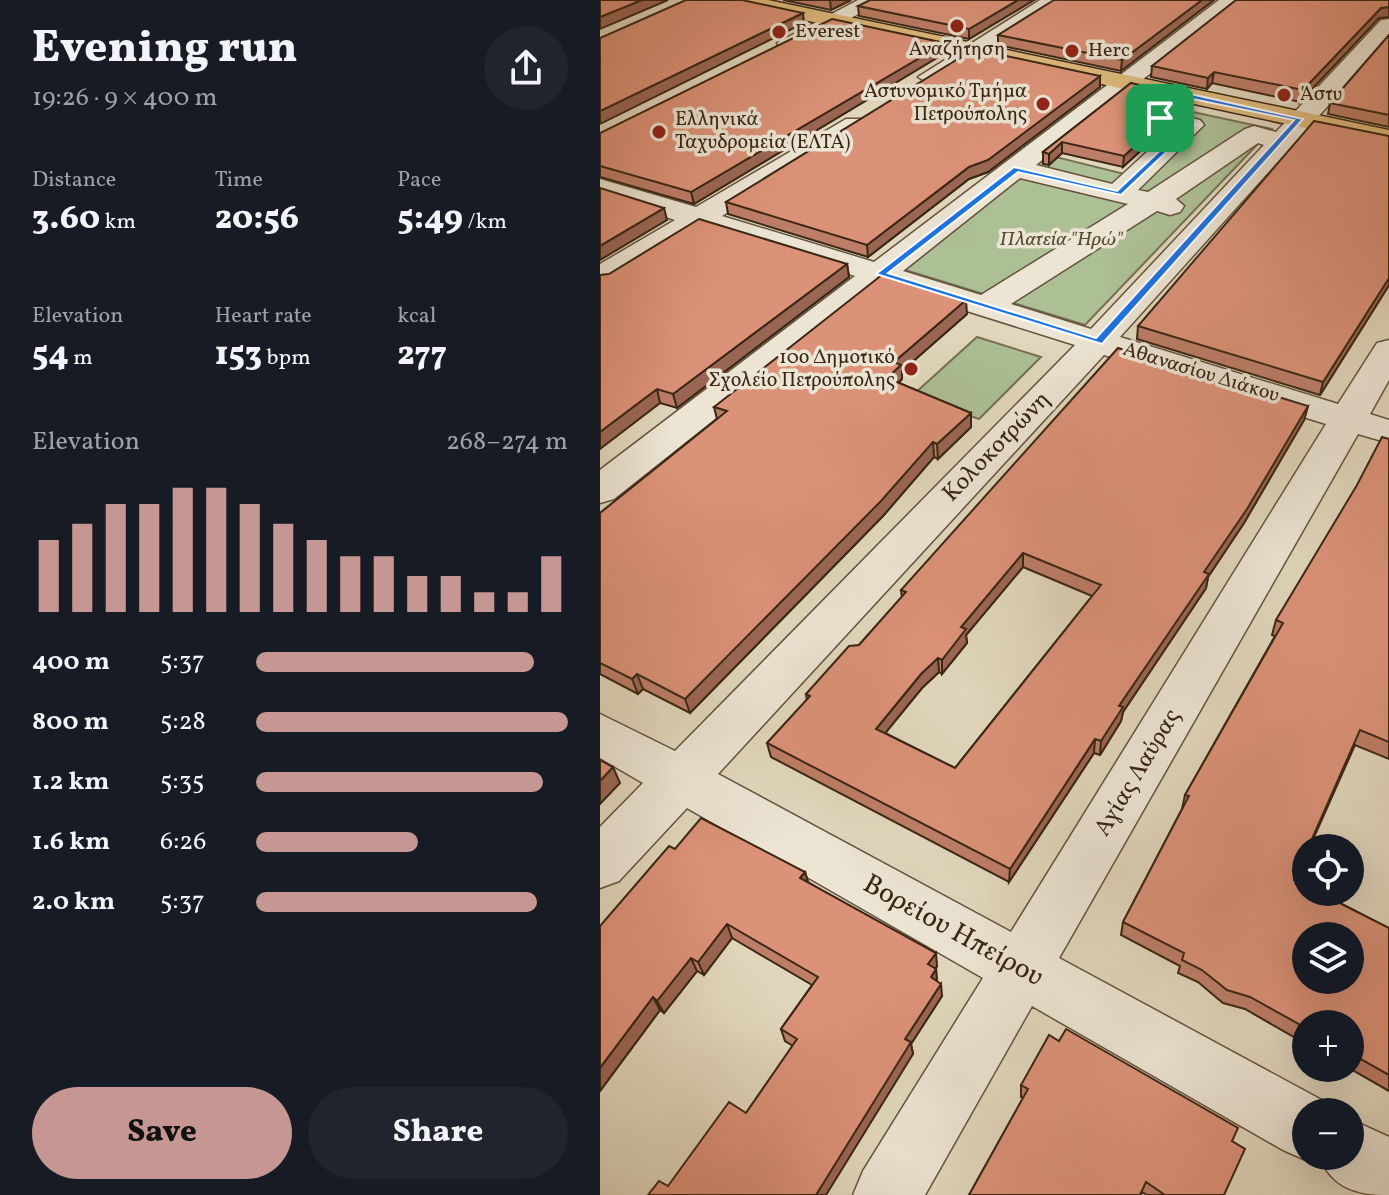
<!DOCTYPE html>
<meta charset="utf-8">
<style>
body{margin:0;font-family:Vollkorn,serif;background:#20242c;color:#f1f3f6;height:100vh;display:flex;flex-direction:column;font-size:30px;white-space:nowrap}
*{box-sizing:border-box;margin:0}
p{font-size:26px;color:#9ea1a6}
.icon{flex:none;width:44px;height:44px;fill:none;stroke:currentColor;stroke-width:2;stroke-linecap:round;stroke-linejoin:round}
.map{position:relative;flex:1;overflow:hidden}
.side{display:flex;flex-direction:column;background:#171b24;width:600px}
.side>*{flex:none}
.buttons{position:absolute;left:692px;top:834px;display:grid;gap:16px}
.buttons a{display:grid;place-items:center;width:72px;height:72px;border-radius:50%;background:#171b24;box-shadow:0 8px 32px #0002;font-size:40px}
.pin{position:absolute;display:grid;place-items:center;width:68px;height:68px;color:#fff;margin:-34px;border-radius:16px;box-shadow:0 4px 12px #0006}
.round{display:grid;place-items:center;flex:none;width:84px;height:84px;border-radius:42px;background:#20242c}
.summary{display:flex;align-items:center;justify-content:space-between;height:136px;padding:0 32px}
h1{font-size:44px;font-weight:800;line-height:60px}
.stats{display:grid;grid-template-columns:repeat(3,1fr);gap:12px;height:136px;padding:8px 32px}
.stats div{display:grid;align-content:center}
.stats b{font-size:34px;font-weight:800}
.stats small{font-size:22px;font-weight:400}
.stats p{font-size:22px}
.chart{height:224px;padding:16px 32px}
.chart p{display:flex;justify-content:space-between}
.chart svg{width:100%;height:144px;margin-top:8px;stroke:#c59692;stroke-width:6}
.primary-button{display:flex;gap:16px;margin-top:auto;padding:16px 32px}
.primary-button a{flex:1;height:92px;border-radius:48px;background:#c59692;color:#111;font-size:32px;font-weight:800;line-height:92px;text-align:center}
.primary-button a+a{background:#20242c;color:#f1f3f6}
ul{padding:0 32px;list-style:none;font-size:26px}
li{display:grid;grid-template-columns:128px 96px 1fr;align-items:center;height:60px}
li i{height:20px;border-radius:10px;background:#c59692}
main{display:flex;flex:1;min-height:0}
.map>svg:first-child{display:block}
</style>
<main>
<section class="side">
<div class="summary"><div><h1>Evening run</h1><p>19:26 · 9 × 400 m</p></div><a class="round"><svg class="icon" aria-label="share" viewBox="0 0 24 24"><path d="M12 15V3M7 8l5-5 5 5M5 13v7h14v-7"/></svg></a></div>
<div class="stats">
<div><p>Distance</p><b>3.60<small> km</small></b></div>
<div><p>Time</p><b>20:56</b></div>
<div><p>Pace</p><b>5:49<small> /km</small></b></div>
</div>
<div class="stats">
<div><p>Elevation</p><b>54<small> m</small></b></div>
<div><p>Heart rate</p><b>153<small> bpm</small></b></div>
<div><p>kcal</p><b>277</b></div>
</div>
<div class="chart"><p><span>Elevation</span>268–274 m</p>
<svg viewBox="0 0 160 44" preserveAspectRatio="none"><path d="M5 44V22M15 44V17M25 44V11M35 44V11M45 44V6M55 44V6M65 44V11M75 44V17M85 44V22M95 44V27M105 44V27M115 44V33M125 44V33M135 44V38M145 44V38M155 44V27"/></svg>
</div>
<ul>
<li><b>400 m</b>5:37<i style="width:89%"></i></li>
<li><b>800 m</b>5:28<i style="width:100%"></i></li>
<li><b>1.2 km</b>5:35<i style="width:92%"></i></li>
<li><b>1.6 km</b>6:26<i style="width:52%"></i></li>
<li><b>2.0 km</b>5:37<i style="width:90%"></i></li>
</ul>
<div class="primary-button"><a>Save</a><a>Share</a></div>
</section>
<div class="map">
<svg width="789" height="1195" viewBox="0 0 789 1195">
<rect width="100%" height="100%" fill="#e1d7bd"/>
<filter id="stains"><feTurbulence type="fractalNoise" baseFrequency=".0025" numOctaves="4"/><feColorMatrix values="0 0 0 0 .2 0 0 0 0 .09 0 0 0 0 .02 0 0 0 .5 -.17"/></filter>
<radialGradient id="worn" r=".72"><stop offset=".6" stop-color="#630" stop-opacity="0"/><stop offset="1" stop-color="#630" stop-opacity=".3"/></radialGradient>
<!-- green -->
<g fill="#adbf95" stroke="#747254" stroke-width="2">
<path d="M565 106 672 129 485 325 305 270 448 155 528 175 582 126Z"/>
<path d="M377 337 441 357 379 419 313 395Z"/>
</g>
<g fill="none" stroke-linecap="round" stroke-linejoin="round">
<!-- minor casing -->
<g stroke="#64523e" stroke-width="3">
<g id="minor">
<path d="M258 0H284L196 48H180L177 43Z"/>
<path d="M440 0H464L338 82 330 84 318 77Z"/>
<path d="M619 0H642L436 165 512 184 573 128 551 123 548 118 577 90H595L598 95 578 115 600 120 604 125 538 190 548 192 645 129 654 126 676 132 781 20 789 19V38L520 337 738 404 777 343 789 340V380L770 414 789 420V443L758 434 459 958 729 1104 732 1112H706V1156H714L706 1160 683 1150 432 1006 325 1195H253L263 1171 383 978 87 808 19 881 0 888V827L43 783 0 758V714L75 751 475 345 284 285 14 499 0 503V470L255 276 102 228 11 284 0 286V264L75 220 0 196V179L96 207 246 119H264L268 124 264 129 122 216 274 262ZM658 143 664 145 491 329 411 304 557 211 570 215 580 212 584 206 576 199ZM420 178 528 204 381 295 303 271ZM504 355 726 424 411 932 118 774Z"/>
<path d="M750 1119 789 1137V1195C756 1195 732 1188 719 1156H750Z"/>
</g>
</g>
<!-- major casing -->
<g stroke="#3a2614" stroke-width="3">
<path id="major" d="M129 0H168L789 130V146L139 6Z"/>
</g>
<!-- minor -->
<use href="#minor" fill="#ece5d4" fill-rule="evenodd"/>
<!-- major -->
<use href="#major" fill="#e0bc7e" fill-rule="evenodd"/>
</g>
<!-- wall -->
<g fill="#bd7e67" stroke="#3a2614" stroke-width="2" fill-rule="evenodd">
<path d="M183 0H251L231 10Z"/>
<path d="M434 0 369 39 259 16 258 6Z"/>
<path d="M614 0 521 71 398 45V35Z"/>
<path d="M789 0V17L779 18 700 102 612 83 607 89 551 77 552 66Z"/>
<path d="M789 35V127L728 114 730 103Z"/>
<path d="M345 53 94 204 0 177V133Z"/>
<path d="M531 83 562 100 550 113 551 115 565 118 564 129 523 167 462 153 449 165 443 164V152Z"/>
<path d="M500 87 388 172 369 179 268 257 128 214 126 202Z"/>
<path d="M789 136V285L720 395 537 339 538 326Z"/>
<path d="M247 264 249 277 77 408 60 403 0 275Z"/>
<path d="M367 314 302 371V379L299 383 371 413V427L338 459 334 457 283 516 90 713 43 689 38 694 0 674V513L117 419 114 407Z"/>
<path d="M708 406 704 420 644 523 608 577 606 588 523 712 521 721 500 755 494 753 409 882 171 757 167 743 207 700 206 694 259 645 302 597 301 590ZM423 567 492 596 355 768 285 733 322 688 339 672 342 674 367 643 366 635Z"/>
<path d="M789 439V759L755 745 695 880 789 928V1091L749 1068H750V1024H706V1044L645 1009 623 1003 598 982 578 973 580 966 521 935 523 922 582 809 585 795 675 636 672 635 676 620Z"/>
<path d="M75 849 205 872 208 882 337 966 336 968 337 982 342 996 311 1044 313 1054 68 1186 146 1113 193 1046 185 1041 181 1029 212 985 132 938 104 975 97 971 64 1013 60 1010 0 1091Z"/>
<path d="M421 1085 632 1141 624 1195H547L542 1192 541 1195H369L423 1098 421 1097Z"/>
</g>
<!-- shaded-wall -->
<g fill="#9a6654" stroke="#3a2614" stroke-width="2">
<path d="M42 0H68L0 29V17Z"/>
<path d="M230 0H251L231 10Z"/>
<path d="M418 0H434L369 39V29Z"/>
<path d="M602 0H614L521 71 522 60Z"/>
<path d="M789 7V17L779 18 700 102 703 90 781 8Z"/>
<path d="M203 13 204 23 0 124V111Z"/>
<path d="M345 43V53L94 204 91 192Z"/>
<path d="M614 72 612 83 607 89 608 78Z"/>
<path d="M500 76V87L388 172 369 179 268 257 267 245 369 167Z"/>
<path d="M563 90 562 100 545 118 546 107Z"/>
<path d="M565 118 564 129 523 167 524 156Z"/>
<path d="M462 142V153L449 165V154Z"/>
<path d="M64 208 67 220 0 260V246Z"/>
<path d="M247 264 249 277 77 408 73 394Z"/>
<path d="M789 278V285L720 395 723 382Z"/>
<path d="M366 300 367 314 302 371V379L288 392 287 378 294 362Z"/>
<path d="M57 389 60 403 0 449V432Z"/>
<path d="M708 406 704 420 644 523 608 577 606 588 523 712 521 721 500 755 501 741 519 706Z"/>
<path d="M371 413V427L338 459 337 444Z"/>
<path d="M333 442 334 457 283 516 90 713 85 699Z"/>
<path d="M423 553V567L366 635 367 643 342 674V660L361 627Z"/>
<path d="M338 658 339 672 322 688 278 742 276 729 321 674Z"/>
<path d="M37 674 43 689 38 694 32 679Z"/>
<path d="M495 739 494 753 409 882 410 869Z"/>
<path d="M13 767 20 783 0 804V781Z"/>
<path d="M205 872 209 886 200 878Z"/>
<path d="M127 924 132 938 104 975 98 962Z"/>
<path d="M336 953 337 966 330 977 328 964Z"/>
<path d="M91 958 97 971 64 1013 57 1001Z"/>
<path d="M336 969 337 982 331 977Z"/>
<path d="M341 984 342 996 311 1044 313 1054 226 1195H216L305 1039Z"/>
<path d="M53 997 60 1010 0 1091V1068Z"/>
</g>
<!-- building -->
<g fill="#dc9278" stroke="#3a2614" stroke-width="2" fill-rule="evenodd">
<path d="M0 0H42L0 17Z"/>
<path d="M86 0H142L203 13 0 111V38Z"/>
<path d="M270 0H418L369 29 258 6Z"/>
<path d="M454 0H602L522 60 398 35Z"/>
<path d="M636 0H789V7L781 8 703 90 614 72 608 78 552 66Z"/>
<path d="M232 19 345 43 91 192 0 166V133Z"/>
<path d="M789 35V115L730 103Z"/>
<path d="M374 49 500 76 388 160 369 167 267 245 126 202Z"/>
<path d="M531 83 563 90 546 107 551 115 565 118 524 156 462 142 449 154 443 152Z"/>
<path d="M714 121 789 136V278L723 382 538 326Z"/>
<path d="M0 188 64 208 0 246Z"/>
<path d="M99 219 247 264 73 394 57 389 0 432V275L9 274Z"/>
<path d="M283 274 366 300 294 362 301 365 287 378 371 413 337 444 333 442 281 501 85 699 37 674 32 679 0 663V513L127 411 114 407Z"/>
<path d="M518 348 708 406 647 509 604 572 609 574 519 706 523 707 501 741 495 739 410 869 167 743 210 696 206 694 249 646 259 645 306 592 301 590ZM423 553 501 585 355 768 276 729 321 674 338 658 342 660 366 629 361 627Z"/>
<path d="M782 437 789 439V742L760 730 708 848H706V853L694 880 706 886V892H718L789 928V1075L750 1053V1024H706V1028L650 997 627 990 602 970 582 960 584 953 523 922 589 796 585 795 683 623 676 620 757 485ZM706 936H750V980H706Z"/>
<path d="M0 760 13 767 0 781Z"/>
<path d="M101 818 205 872 200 878 336 953 328 964 336 969 331 977 341 984 305 1039 311 1042 216 1195H48L59 1181 68 1186 129 1102 146 1113 197 1039 181 1029 218 977 127 924 98 962 91 958 57 1001 53 997 0 1068V926L69 846 75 849Z"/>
<path d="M466 1029 638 1128 632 1141 645 1149 624 1195H565L546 1182 540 1195H369L428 1089 421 1085 449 1035 459 1041Z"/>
</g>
<!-- route -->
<path fill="#1a73e8" stroke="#fff" stroke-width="2" fill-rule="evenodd" d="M586 93 703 119 502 344 276 274 414 167 517 191 586 126 556 118ZM588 98 694 120 496 338 288 273 418 172 521 195 595 125 566 117Z"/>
<!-- markers -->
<g fill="#8f2418" stroke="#ece5d4" stroke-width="3">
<circle cx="357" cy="26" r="8"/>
<circle cx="179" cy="32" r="8"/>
<circle cx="472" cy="51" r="8"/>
<circle cx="684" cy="95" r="8"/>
<circle cx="443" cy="104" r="8"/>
<circle cx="59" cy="132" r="8"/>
<circle cx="311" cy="369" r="8"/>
</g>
<g text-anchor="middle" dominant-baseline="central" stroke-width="7" stroke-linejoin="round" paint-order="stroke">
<!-- far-poi labels -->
<g font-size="20" fill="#3a2614" stroke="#ece5d4" text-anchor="start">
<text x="195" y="32">Everest</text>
<text x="357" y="50" text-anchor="middle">Αναζήτηση</text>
<text x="488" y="51">Herc</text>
<text x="427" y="92" text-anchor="end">Αστυνομικό Τμήμα<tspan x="427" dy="23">Πετρούπολης</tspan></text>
<text x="700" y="95">Άστυ</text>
<text x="75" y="120">Ελληνικά<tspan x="75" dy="23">Ταχυδρομεία (ΕΛΤΑ)</tspan></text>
<text x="295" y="358" text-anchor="end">10ο Δημοτικό<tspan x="295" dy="23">Σχολείο Πετρούπολης</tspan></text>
</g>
<!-- far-park labels -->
<g font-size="20" font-style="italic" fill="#574c34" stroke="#ece5d4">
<text x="461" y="240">Πλατεία "Ηρώ"</text>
</g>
<!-- far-street labels -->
<g font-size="20" fill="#3a2614" stroke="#ece5d4">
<text transform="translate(601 373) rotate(17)">Αθανασίου Διάκου</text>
</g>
<!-- street labels -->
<g font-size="24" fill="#3a2614" stroke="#ece5d4">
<text transform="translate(397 447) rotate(-46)">Κολοκοτρώνη</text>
<text transform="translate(538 773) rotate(-59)">Αγίας Λαύρας</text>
</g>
<!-- near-street labels -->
<g font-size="28" fill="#3a2614" stroke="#ece5d4">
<text transform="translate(353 931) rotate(29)">Βορείου Ηπείρου</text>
</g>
</g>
<rect width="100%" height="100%" filter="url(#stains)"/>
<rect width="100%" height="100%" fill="url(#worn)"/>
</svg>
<div class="buttons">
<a><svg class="icon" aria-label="locate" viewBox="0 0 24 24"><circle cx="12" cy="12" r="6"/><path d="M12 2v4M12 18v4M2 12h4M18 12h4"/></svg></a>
<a><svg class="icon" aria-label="layers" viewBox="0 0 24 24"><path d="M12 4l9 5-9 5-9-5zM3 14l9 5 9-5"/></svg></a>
<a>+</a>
<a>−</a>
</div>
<div class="pin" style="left:560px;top:118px;background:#1e9e55"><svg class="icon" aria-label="arrive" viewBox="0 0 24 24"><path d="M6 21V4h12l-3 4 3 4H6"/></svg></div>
</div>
</main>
